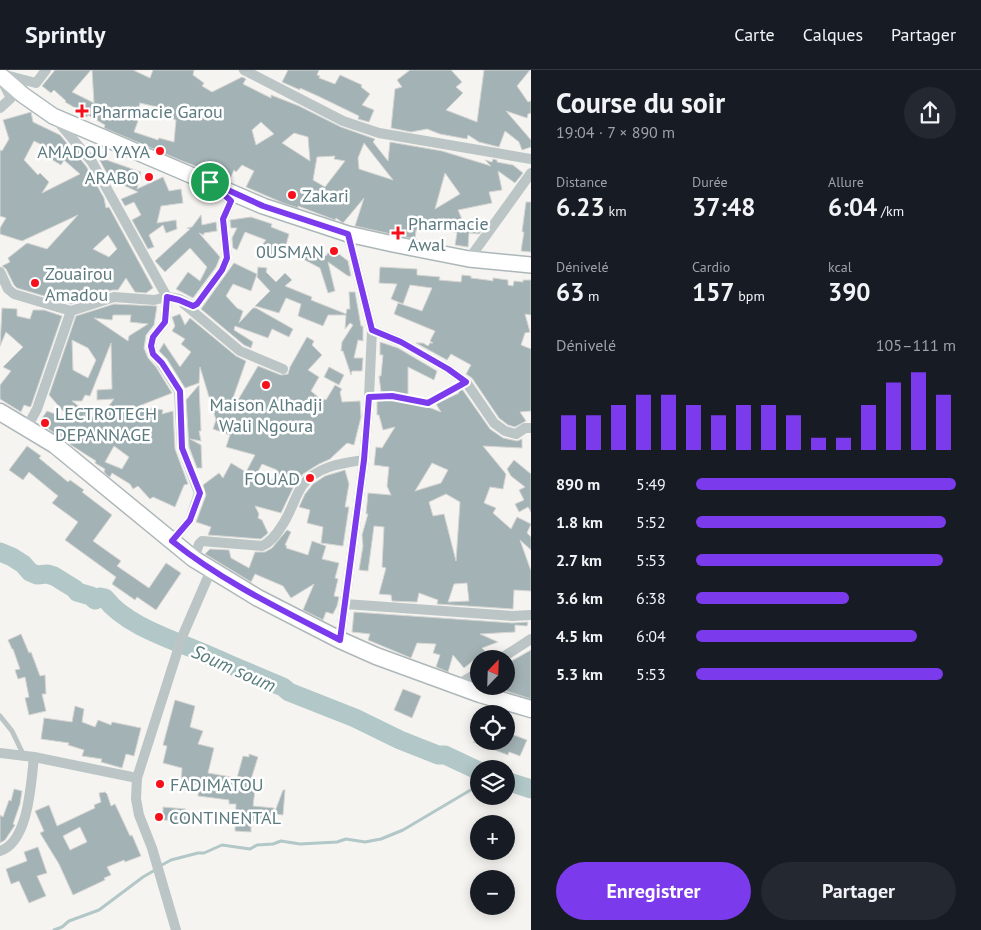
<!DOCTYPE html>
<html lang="fr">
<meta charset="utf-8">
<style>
body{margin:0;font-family:"PT Sans",sans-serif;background:#242831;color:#f1f3f6;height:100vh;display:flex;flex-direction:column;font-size:19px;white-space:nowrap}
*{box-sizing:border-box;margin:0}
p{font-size:16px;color:#9ea1a6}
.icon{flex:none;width:28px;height:28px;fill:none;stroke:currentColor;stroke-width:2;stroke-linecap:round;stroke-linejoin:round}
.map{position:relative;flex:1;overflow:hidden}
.details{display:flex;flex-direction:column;background:#171b24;width:450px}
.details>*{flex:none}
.needle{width:32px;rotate:23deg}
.buttons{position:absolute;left:470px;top:580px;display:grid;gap:10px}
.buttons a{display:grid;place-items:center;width:45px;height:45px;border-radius:50%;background:#171b24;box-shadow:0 2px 12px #0003;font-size:25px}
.pin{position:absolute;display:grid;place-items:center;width:42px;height:42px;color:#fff;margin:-21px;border:2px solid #fff;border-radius:50%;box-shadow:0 1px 5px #0007}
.round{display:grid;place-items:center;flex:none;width:52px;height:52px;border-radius:26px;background:#242831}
.headline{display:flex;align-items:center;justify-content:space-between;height:85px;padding:0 25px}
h1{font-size:28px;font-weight:700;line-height:38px}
.figures{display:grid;grid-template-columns:repeat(3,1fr);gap:8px;height:85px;padding:5px 25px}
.figures div{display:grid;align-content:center}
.figures b{font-size:25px;font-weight:700}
.figures small{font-size:14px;font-weight:400}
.figures p{font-size:14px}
.chart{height:140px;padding:10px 25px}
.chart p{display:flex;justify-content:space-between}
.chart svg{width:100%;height:90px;margin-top:5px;stroke:#7c3aed;stroke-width:6}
.cta{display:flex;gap:10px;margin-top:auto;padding:10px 25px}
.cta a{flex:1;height:58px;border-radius:30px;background:#7c3aed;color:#fff;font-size:20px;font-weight:700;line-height:58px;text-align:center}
.cta a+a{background:#242831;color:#f1f3f6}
ul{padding:0 25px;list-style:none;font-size:16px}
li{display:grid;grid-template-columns:80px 60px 1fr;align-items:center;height:38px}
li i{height:12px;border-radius:6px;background:#7c3aed}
header{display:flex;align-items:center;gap:30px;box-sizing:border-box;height:70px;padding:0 25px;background:#171b24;border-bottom:1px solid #363941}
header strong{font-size:24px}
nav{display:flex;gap:28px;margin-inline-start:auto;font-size:18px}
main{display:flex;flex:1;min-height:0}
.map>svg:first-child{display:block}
</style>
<header>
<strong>Sprintly</strong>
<nav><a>Carte</a><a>Calques</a><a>Partager</a></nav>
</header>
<main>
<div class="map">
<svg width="531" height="860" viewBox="0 0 531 860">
<rect width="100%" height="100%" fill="#f5f4f0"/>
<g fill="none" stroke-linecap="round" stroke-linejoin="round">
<!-- stream -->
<g stroke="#b2c7c7" stroke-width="3">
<path d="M160 796 171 790 198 783H204L222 775 250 779 257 775 273 774 281 771 300 774 337 772 346 769 365 772 381 769 403 760 479 715"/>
<path d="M54 860 62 857 69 851 99 840 143 807 155 800"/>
</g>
<!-- river -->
<g stroke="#b2c7c7" stroke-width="19">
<path d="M0 482 12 487 23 494 30 502 37 505 47 504 54 506 75 519 77 522 91 526 95 530 100 527 105 528C125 555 171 569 201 582 229 594 256 606 283 617L289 622 355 648 400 670 438 685H445L479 701"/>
<path d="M506 711 531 719"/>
</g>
</g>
<!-- building -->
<g fill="#a3b2b4" stroke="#d6d5d3" fill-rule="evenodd">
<path d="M55 0H91L72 22 94 33 92 0H133L150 8 153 0H194L193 5 204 13 202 16 212 22 242 7 246 9 243 14 271 28V25L299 36 341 57 375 69 373 72 388 91 390 72 442 81 491 96 485 90 492 92 493 89 497 90V92L513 95 523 103 515 113 498 101 502 120 489 122 492 133 458 140 464 154 485 156 479 164 469 163 468 177 455 175 457 163 451 161 453 154 427 161 416 160 415 169 395 165 355 156 364 128 343 153 336 148 335 150 298 136V138L283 133 246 117 254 101 242 95 236 102 234 100 229 111 213 105 214 103 182 91 104 58 105 55 88 45 87 47 76 41 77 39 65 32 66 31 54 20 51 23 42 16ZM140 33 174 41 171 48 176 50 174 72 159 68 158 70 134 62 138 51 136 50ZM261 52 274 64 256 75 252 60ZM294 63 308 67 310 91 282 73ZM364 73 393 110 359 99 358 88ZM335 86 334 89 345 91 325 117 313 110 317 87ZM445 103 460 124 435 139Z"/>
<path d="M288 0H319L317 5 320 6 319 8 335 14 340 5 362 15 361 17 370 24 362 35 374 40 369 52 358 49 359 46 320 27 300 18V20L282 12Z"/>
<path d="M410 0H451L462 12 456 17 463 23 446 40 477 52 484 0H530L517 16 528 32 531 31V43L528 44 527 48 506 41 531 70V77L522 80 519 72 505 61 499 77 479 72 468 65 467 69 440 64 427 59 411 62 391 58 395 19 402 17 397 10Z"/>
<path d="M31 42 33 52 60 65 86 96 104 128 106 138 109 137 153 218 146 223 135 222 126 208 118 220H112L71 234 17 218 14 215 6 199 2 196 10 192 8 188 27 173 47 179 78 145 22 171 0 164V158L6 148 0 146V80L2 81 9 69 3 50ZM34 71 50 79 46 86 61 95 64 90 80 104 42 123 49 112 40 103 38 105 24 90ZM108 165 117 179 109 187 93 179Z"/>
<path d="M98 87 141 102 137 119 163 107 169 121 181 119 183 133 161 136 157 153 176 150 177 159 166 163 163 155 149 165 154 177 148 179 132 150 141 145 134 132 125 136 121 129 138 122 110 109Z"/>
<path d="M526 132H531V182L521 181 524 162H522Z"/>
<path d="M201 145 202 155 216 152 217 161 204 163V165L199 163 220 187 216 197 193 228 176 219 188 202 200 211 207 197 190 178 165 202 155 191 190 159 187 158 192 157Z"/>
<path d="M251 147 272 154 271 157 289 164 282 190 268 186 259 179 266 170 245 162 237 180 233 178 232 168 237 158H231L230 150Z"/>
<path d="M305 176 326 186 331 178 348 191 351 206H348L328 192 335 221 328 223 320 198 299 187Z"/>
<path d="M234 193 257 204 251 221 233 214 226 226 237 238 243 241 239 253 253 238H256L293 259 289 267 272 259 268 268 235 256 234 260 253 272 251 278 244 275 201 239Z"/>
<path d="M258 197 267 198 266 202 276 212 285 203 292 210 285 216 312 227 311 230 346 244 347 239H350L349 222H355L361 256H363V271L358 270 354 288H363L362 301H352L351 305 343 281H341L342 272 353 255 350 253 345 259 346 245H328L323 256 298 246 301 234 286 228 279 243 255 236 270 221 257 207Z"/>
<path d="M380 197 417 199V205L440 207 439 210 461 212 462 205 471 206V208L487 210 493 211V208L508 210V215L513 216 514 211 523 212V210H531V245L525 244 530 262 525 263 521 275 531 279V341L520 342 526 351 515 357 508 355 499 348 472 308 466 304 471 295 451 284 447 290 416 273H423L428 276 430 273H433L430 271 435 261 394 244 398 233 422 241 432 218 410 215 403 234 391 229 397 214 379 213Z"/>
<path d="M114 234 157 236 154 255 146 265 144 278 148 288 156 297 172 323 139 336 163 340 162 344 173 341 175 379 188 414 184 415 175 437 153 427 150 429 138 416 133 419 130 414 112 403 110 407 108 406 104 402 105 399 95 393 96 391 71 375 66 370 50 360 40 351 47 341 71 350 49 325 76 246ZM113 245H131L130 252 148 254 129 266 128 271 94 248 112 250ZM72 270 88 278 96 290 88 308 73 300ZM111 273 112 319 97 320V330L114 329 99 349V352L72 331H82L85 325 90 326ZM114 376 129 387 122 399 105 392Z"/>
<path d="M2 238 17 239V246L30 249 33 240H44L62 246 31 336 30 337 24 335 21 342 0 329V315L11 301 3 297 23 277 6 262 0 276Z"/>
<path d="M180 244 185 255 190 248 236 286 246 291 233 328 238 330 258 296 281 305 288 304 290 297 307 267 314 271 312 275 322 285 308 300 319 307 311 321 318 327 326 330 335 315 342 319 340 322 342 332 360 331 361 347 354 375 347 373 330 389 319 394 303 404 293 418 281 443 255 436 259 444 258 448 262 450 268 463 261 469 208 465 211 457 196 452 206 425 203 415 219 403 223 408 231 393 246 402 255 385 226 377 230 365 213 359 216 350 200 297 199 313 185 318 167 289 159 281 164 273 180 297 191 282 181 274 185 269 172 261 175 256 172 247ZM262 394 277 400 268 415 254 409Z"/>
<path d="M380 272 398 278 437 301 434 310 408 297V325L393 322H381L379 306H381L383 285H380Z"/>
<path d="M329 297 344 305 339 315 324 307Z"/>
<path d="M199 315 201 361H199L201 371 190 369 201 375 202 398H197L189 377 186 330Z"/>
<path d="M462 319 490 359 503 368 517 371 522 369V378L483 376 506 404 503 419 490 417 484 433 496 438 493 443 511 459 517 447 531 454 527 463 531 467V480L520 470 531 501V521L514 520 513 539 437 534 438 530 419 523 417 532 392 531 391 525 379 524 386 498 382 497 384 457 374 456 368 501 359 500 363 476 362 465 368 444H366L368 423 391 425 387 416 389 397 374 395 376 377 382 378 395 357 383 360 379 345H377V331L392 330 428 337 441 342 436 334 459 323 458 322ZM432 393 448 400 441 413 415 421ZM446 424 460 432 456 491 444 444 433 446 429 432ZM467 513 469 531 448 532 454 514Z"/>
<path d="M27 376 41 386 39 388 68 412 70 410 84 420 82 422 112 445 93 471 121 491 117 496 149 518 166 493 181 503 156 540 137 527 135 530 112 514 116 507 65 470 78 452 52 433 58 426 29 402 23 410 9 400Z"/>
<path d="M514 390 531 404V442L528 437 519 442 515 434 524 430 519 420 525 417 511 406 507 399Z"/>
<path d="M345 400 349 414 345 437H349L343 476 321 473 323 457 307 453 310 440 299 437 305 424 313 414 325 406Z"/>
<path d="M287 460 291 462 285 475 287 476 286 478 308 485 312 471 326 476 322 489 339 493 335 508 338 509 334 526 339 527 337 536 333 544 326 542 323 550 303 540 314 514 291 528 283 516 255 504 251 512 205 484 210 479 229 480 231 488 249 498 255 482H265L272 478Z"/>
<path d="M354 542 512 553 528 552 527 556 515 555V562L480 564 498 572 482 578 485 581 464 598 453 585 448 602 436 597 440 585 433 583 436 574 417 573 411 588 368 570 370 564 352 562Z"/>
<path d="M21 564 29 583 31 582 40 606 45 605 46 624H42L46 641 29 645 25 628 29 627 25 607 18 609 15 600 20 599 13 579H12L8 570Z"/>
<path d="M531 580V629L506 621V596L508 593Z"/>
<path d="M403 619 421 626 412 648 394 640Z"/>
<path d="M175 630 195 636 190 657 203 661 198 674 214 678 208 703 237 708 243 686 249 687V684L258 687 248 719 255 720 253 736 274 738 273 752 251 751V762L235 761 236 734H229V730L198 726 199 715 181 713 182 698 163 693 167 676 163 675Z"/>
<path d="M75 636 84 639 82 652 95 657 98 650 111 655 112 652 141 658 134 686 126 684 122 698 101 692 102 689 82 686 84 680 68 675 69 673 41 669 44 648 72 652Z"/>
<path d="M506 662 527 670 520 686 509 682 508 685 473 672 506 671Z"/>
<path d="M14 719 22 721 20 734 13 754 15 755 5 770 0 773V745L3 747 9 730 11 731Z"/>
<path d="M283 720H285L283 745 274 744Z"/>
<path d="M105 722 107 724 111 736 115 734 130 766 132 765 141 786 125 792 124 790 107 797 111 805 104 808 105 810 73 825 59 794 40 763 44 761 35 741 49 735 57 756 95 738 94 735 101 732 99 723ZM80 757 87 772 70 780 63 766Z"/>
<path d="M163 737 186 739V751L163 750Z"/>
<path d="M38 777 47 803 37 806 46 826 29 833 19 811 11 814 6 799 27 791 24 782Z"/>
</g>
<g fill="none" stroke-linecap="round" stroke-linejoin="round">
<!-- secondary casing -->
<g stroke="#acb7b9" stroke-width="18">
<path id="secondary" d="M0 5 23 25 53 46 263 136 348 164 393 174 469 189 531 195"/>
</g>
<!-- primary casing -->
<g stroke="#aeb7b9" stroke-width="19">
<path id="primary" d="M0 342 55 375 194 489 258 528 340 570 376 586 480 624 531 639"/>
</g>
<!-- service -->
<g stroke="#bcc5c6" stroke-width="5">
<path d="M369 327 392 326 428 333 466 312"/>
<path d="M0 646 12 661 24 686"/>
</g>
<!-- minor -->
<g stroke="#bcc5c6" stroke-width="10">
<path d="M244 0 343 51 379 63 531 89"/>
<path d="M1 4 36 13 46 0"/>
<path d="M0 38 11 28 1 9"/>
<path d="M55 48 92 92 167 227 165 252 153 267 151 276 153 284 161 293 179 321 182 378 199 423 190 450 172 471"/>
<path d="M469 189 531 103"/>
<path d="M0 202 8 219 14 224 71 241"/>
<path d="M184 234 240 281 283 299"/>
<path d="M372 260 401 272 448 299 466 312 494 353 505 361 516 364 525 358H531"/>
<path d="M27 357 37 339 71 241 114 227 154 230 167 227 179 229 193 236 197 234 222 200 227 188 223 149 231 131 220 121"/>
<path d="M194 489 199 474 202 471 262 476C271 472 276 465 281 457 291 443 294 428 302 416 316 396 343 393 364 390"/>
<path d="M345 534 512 546 531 545"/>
<path d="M340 570 364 390 369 327 372 260 348 164"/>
<path d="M500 589 531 569"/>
<path d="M457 615 479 602"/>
<path d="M0 683 34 687 137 708"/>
<path d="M0 781C29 772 31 712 34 687"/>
<path d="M176 860 152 778 139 745 136 729 137 708 182 567 211 500"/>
</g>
<!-- secondary -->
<use href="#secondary" stroke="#fff" stroke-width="15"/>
<!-- primary -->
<use href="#primary" stroke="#fff" stroke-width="16"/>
</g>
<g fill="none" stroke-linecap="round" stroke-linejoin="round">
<!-- route casing -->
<g stroke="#fff" stroke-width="10">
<path id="route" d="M210 112 263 136 348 164 372 260 401 272 448 299 466 312 428 333 392 326 369 327 364 390 340 570C282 540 223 512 172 471L190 450 200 423 182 378 180 321 162 293 153 284 151 276 153 267 165 252 167 227 179 230 193 236 197 234 222 200 227 188 223 149 231 131Z"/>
</g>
<!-- route -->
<use href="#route" stroke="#7c3aed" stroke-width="6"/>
</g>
<!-- markers -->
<g fill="#f5101b" stroke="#fff" stroke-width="2">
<path d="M79.5 33.5h5v5h5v5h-5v5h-5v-5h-5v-5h5z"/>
<circle cx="160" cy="81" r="5"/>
<circle cx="149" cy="107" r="5"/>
<circle cx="292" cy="125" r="5"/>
<path d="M395.5 155.5h5v5h5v5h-5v5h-5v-5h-5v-5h5z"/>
<circle cx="334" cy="181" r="5"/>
<circle cx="35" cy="213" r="5"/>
<circle cx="266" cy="315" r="5"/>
<circle cx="45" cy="353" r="5"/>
<circle cx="310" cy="408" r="5"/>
<circle cx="160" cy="714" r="5"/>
<circle cx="159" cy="747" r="5"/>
</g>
<g text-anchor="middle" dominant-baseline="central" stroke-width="5" stroke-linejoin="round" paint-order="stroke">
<!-- poi labels -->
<g font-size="18" fill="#5c7a7f" stroke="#fff" text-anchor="start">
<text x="92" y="41">Pharmacie Garou</text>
<text x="150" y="81" text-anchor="end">AMADOU YAYA</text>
<text x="139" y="107" text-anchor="end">ARABO</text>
<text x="302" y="125">Zakari</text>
<text x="408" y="153">Pharmacie<tspan x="408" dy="21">Awal</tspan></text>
<text x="324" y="181" text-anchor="end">0USMAN</text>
<text x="45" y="203">Zouairou<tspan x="45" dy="21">Amadou</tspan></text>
<text x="266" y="334" text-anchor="middle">Maison Alhadji<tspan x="266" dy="21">Wali Ngoura</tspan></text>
<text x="55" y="343">LECTROTECH<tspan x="55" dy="21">DEPANNAGE</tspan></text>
<text x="300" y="408" text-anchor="end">FOUAD</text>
<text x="170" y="714">FADIMATOU</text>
<text x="169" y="747">CONTINENTAL</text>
</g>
<!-- water labels -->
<g font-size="19" font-style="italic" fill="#587c7b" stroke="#fff">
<text transform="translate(234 598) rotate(24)">Soum soum</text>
</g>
</g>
</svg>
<div class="buttons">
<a><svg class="needle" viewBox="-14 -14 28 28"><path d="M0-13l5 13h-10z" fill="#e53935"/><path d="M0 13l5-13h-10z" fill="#9ea1a6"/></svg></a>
<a><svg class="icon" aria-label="locate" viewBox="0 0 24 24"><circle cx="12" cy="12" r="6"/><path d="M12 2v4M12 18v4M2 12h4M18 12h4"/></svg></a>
<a><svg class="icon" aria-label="layers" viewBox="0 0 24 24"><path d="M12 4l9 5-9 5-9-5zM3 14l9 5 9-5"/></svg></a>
<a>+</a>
<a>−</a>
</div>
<div class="pin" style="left:210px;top:112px;background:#1e9e55"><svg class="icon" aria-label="arrive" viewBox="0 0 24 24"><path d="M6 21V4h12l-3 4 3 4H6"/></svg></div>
</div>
<section class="details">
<div class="headline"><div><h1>Course du soir</h1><p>19:04 · 7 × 890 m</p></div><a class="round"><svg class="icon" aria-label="share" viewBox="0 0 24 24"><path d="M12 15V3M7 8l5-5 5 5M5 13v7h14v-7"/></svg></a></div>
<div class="figures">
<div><p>Distance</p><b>6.23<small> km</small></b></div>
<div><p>Durée</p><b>37:48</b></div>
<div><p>Allure</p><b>6:04<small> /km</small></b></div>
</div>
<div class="figures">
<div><p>Dénivelé</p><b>63<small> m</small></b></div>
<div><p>Cardio</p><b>157<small> bpm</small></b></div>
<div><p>kcal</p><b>390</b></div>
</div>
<div class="chart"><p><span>Dénivelé</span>105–111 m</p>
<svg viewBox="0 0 160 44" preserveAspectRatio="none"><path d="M5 44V27M15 44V27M25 44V22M35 44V17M45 44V17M55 44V22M65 44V27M75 44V22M85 44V22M95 44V27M105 44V38M115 44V38M125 44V22M135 44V11M145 44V6M155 44V17"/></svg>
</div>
<ul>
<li><b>890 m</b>5:49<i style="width:100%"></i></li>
<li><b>1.8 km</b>5:52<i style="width:96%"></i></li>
<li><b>2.7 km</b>5:53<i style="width:95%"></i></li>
<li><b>3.6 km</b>6:38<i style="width:59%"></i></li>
<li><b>4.5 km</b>6:04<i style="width:85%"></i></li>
<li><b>5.3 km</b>5:53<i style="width:95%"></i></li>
</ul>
<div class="cta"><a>Enregistrer</a><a>Partager</a></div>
</section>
</main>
